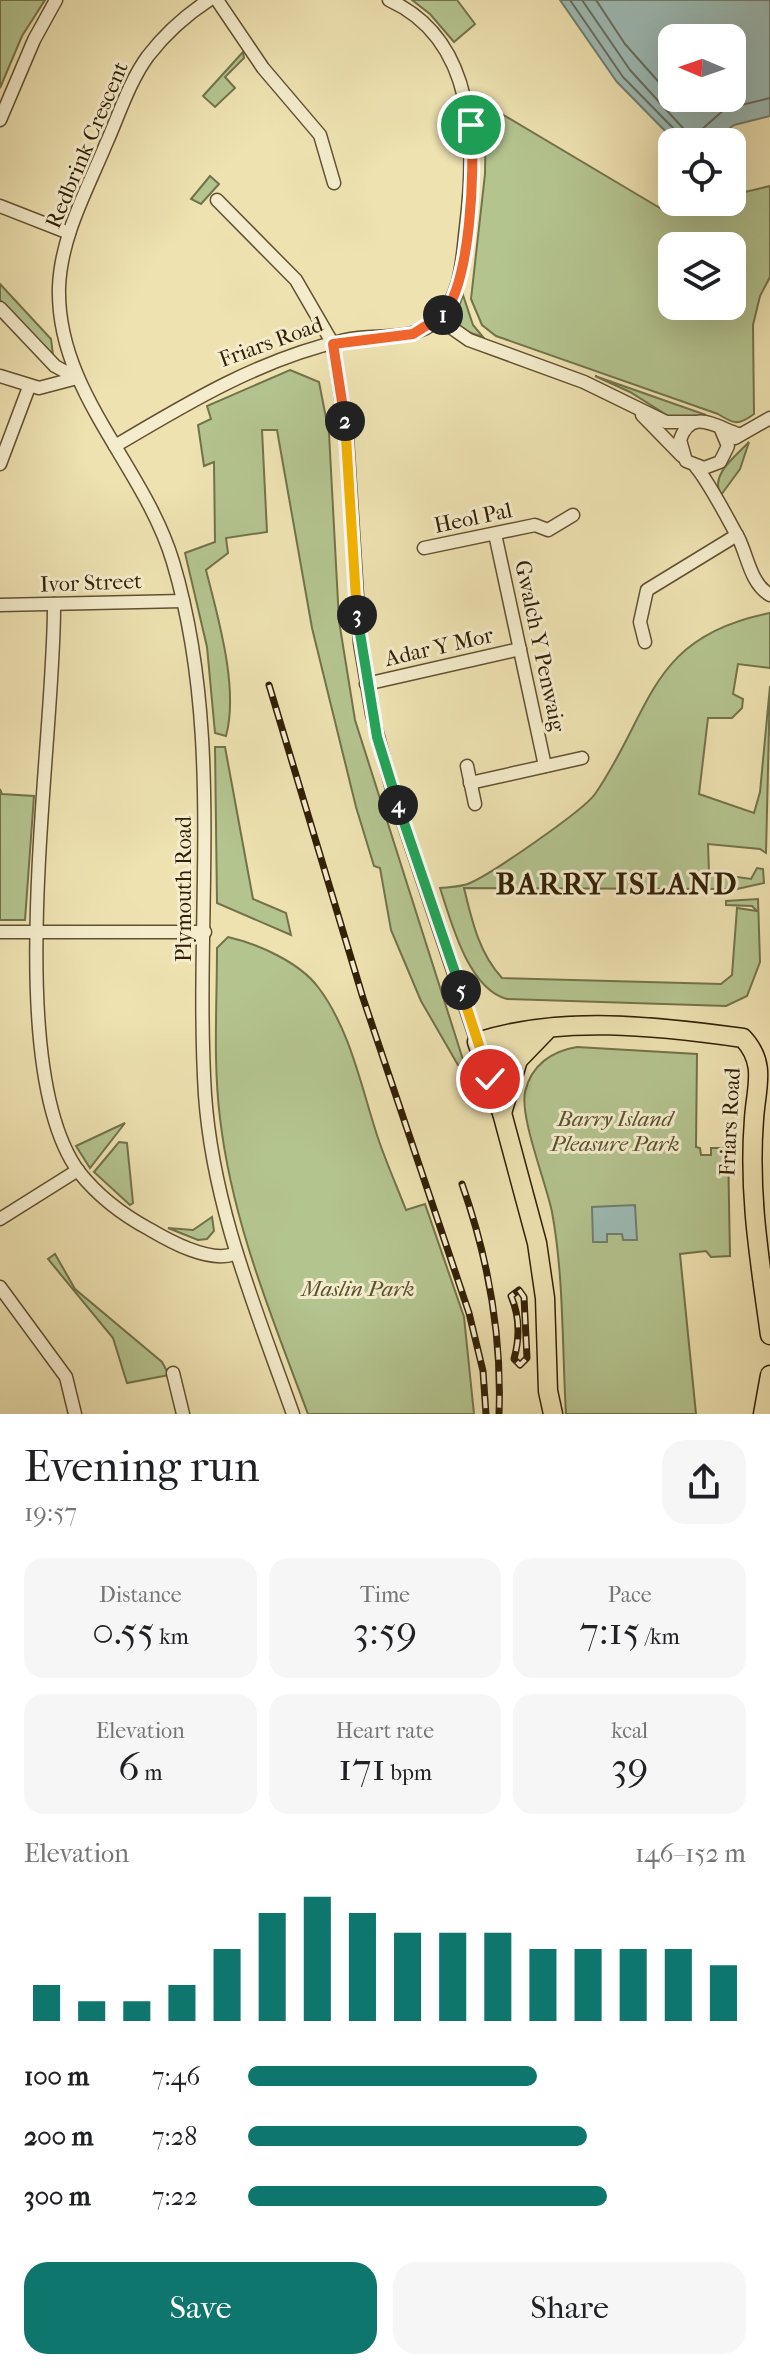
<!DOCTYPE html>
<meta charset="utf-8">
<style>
body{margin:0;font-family:"IM FELL French Canon",serif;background:#f6f6f6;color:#202124;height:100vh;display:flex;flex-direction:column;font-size:30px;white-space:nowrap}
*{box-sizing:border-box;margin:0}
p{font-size:26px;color:#757577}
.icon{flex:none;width:44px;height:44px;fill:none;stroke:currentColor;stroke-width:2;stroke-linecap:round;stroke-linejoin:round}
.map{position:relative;height:1414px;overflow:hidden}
.panel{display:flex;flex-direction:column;background:#fff;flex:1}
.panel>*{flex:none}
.needle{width:52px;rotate:272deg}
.fabs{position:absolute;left:658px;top:24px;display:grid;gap:16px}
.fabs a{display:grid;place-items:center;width:88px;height:88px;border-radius:16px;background:#fff;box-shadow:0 8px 32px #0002;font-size:40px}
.pin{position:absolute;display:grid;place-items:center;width:68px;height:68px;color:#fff;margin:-34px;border:4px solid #fff;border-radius:50%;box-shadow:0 2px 8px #0007}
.km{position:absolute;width:40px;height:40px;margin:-20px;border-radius:50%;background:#222;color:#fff;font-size:22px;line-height:40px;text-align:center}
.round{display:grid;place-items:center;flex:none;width:84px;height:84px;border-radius:24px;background:#f6f6f6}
.head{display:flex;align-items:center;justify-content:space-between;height:136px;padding:0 24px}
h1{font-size:44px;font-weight:600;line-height:60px}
.stats{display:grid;grid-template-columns:repeat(3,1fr);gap:12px;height:136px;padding:8px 24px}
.stats div{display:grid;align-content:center;border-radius:20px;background:#f6f6f6;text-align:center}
.stats b{font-size:40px;font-weight:600}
.stats small{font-size:22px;font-weight:400}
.stats p{font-size:22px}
.chart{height:224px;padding:16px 24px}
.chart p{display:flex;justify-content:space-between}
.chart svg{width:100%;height:144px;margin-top:8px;stroke:#0f766e;stroke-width:6}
.action{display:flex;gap:16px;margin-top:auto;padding:16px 24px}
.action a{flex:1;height:92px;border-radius:24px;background:#0f766e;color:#fff;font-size:32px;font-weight:600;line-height:92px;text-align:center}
.action a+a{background:#f6f6f6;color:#202124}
ul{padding:0 24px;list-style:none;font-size:26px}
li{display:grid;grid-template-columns:128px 96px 1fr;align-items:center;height:60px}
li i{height:20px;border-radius:10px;background:#0f766e}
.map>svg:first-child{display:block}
</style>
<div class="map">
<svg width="770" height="1414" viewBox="0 0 770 1414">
<rect width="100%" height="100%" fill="#eee2b1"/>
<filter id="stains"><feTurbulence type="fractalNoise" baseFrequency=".0025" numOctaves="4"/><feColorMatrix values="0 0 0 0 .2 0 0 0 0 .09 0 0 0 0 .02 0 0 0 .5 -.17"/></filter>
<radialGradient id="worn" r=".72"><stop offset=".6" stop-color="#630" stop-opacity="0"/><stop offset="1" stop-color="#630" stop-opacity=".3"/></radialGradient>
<!-- green -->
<g fill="#b4c48f" stroke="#73724a" stroke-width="2" fill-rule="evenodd">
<path d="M0 0H45L22 36 0 88Z"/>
<path d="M412 0H457L475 24 454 42 430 14Z"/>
<path d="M243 52 244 58 225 77 235 88 215 107 203 96Z"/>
<path d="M490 107 665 211 705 202H732V195L770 186V277L760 296 753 325 754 414C738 426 734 424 718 414L496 336 482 325 471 299 485 174 486 109ZM672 246H732V306H672Z"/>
<path d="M210 176 219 184 201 204 191 199Z"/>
<path d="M0 284 51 339 53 355 0 300Z"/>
<path d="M463 295 473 325 483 337 462 330 454 320Z"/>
<path d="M290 370 319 382 329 433 339 621 355 720 465 1066 458 1065 421 1001 391 930 380 868 374 866 356 807 312 628 277 430H262L267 532 226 538 228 553 206 570C218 618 239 688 226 736L215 733 207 647 185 553 215 542 214 462 204 466 198 425 211 419 207 406Z"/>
<path d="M595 376 706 415 673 419 630 392Z"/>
<path d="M749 442 740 469 721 495C709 475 736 456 749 442Z"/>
<path d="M770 613V668L738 664 733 694 743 699 742 708 732 718H708L699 794 754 813 760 792 770 686 766 853 760 849 708 844 709 873 751 879 757 868 763 869 764 883 737 889 464 888C472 921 479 953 502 978L721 984 732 975 737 908 757 911 752 906 726 905V901L758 899 760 962 747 996 726 1006 507 999C468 989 451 921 440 888 449 887 462 887 470 883 491 874 583 811 595 794 653 710 648 637 770 613Z"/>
<path d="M215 747H225L253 899 286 913 291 935 217 903Z"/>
<path d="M0 789 2 794 34 796 25 920H0Z"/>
<path d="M228 937C258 944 299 962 318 987 351 1030 362 1091 379 1141 387 1164 397 1187 406 1210L425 1204 464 1317 474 1414H308C272 1317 232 1222 220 1118 213 1062 217 1004 217 948Z"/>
<path d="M577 1047 697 1054 696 1147 700 1148 701 1155H711V1148H728L730 1256 711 1257 706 1251 680 1254 696 1414H566C562 1347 564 1277 552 1212 546 1182 520 1119 525 1092 531 1065 552 1051 577 1047Z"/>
<path d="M125 1123 90 1168 76 1146Z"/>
<path d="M119 1142 127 1143 133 1203 130 1205 94 1172Z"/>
<path d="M212 1217 214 1231 207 1239 198 1240 168 1228 193 1230Z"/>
<path d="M55 1254 75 1289 162 1362 169 1375 127 1383 113 1338 48 1259Z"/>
</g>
<!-- water -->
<g fill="#9dbcb6" stroke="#727e70" stroke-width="2" fill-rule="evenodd">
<path d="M560 0H770V116L734 125 712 142 675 141 617 82ZM672 38H732V98H672Z"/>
<path d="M635 1205 637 1240H623L622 1234H607V1242H593L592 1207Z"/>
</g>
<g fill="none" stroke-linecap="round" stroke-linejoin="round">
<!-- shore -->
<g stroke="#686e5e" stroke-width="2">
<path d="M570 0 623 77 679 134 681 142"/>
<path d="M582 0 630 70 692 138 725 109 770 98"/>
<path d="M596 0 625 44 672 97"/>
</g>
<!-- street casing -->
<g stroke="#615031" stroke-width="15">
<g id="street">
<path d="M209 0C186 15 165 34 148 56 129 82 119 115 106 144 87 190 61 236 59 287 56 392 144 465 173 562 225 736 194 917 205 1095 213 1208 256 1309 293 1414"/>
<path d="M217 0 263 68 320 135 334 183"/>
<path d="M389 0C477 40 476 146 466 227 462 261 462 291 439 319"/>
<path d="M0 120 34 40 56 0"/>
<path d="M217 200 296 280 333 344 347 438 360 643 372 714 392 789 477 1042"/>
<path d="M0 206 69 233"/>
<path d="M0 308 55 366 77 378"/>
<path d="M0 376 39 388 77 378"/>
<path d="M642 415 682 456"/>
<path d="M720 427 728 446 720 462 704 468 686 461 680 440C691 407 716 427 738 434"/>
<path d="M735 438 770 418"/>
<path d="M115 446C187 403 262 358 345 340 377 333 413 343 439 319L469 340 584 382 666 422H694"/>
<path d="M0 464 29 387"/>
<path d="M696 467C709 482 729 521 739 539 748 558 751 584 770 595"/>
<path d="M495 534 545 766"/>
<path d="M424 548 535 525 548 530 573 515"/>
<path d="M54 604C55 742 0 1065 79 1172 98 1196 123 1215 149 1229 171 1242 209 1263 234 1254"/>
<path d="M0 605 183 601"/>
<path d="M645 642 640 622 647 590 737 535"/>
<path d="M366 684 520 649"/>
<path d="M467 766 475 804"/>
<path d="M470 783 582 758"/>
<path d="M0 932H205"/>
<path d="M0 1219 78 1170"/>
<path d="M0 1287 66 1377 75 1414"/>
<path d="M173 1373 183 1414"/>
</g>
</g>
<!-- primary casing -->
<g stroke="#322006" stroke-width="21">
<g id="primary">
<path d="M483 1058 533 1041"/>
<path d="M502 1113 518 1060 546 1031"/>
<path d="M553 1414 548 1391 545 1298 537 1243 502 1113 477 1042C561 1015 657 1026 743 1038 767 1064 756 1087 754 1119 748 1194 760 1262 770 1335"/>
<path d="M763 1414 770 1375"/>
</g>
</g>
<!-- street -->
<use href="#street" stroke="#f4eccc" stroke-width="12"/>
<!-- primary -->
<use href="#primary" stroke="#eee2b1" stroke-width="18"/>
<!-- rail casing -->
<g stroke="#322006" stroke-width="7">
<g id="rail">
<path d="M269 685 363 998 469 1313 483 1371 486 1414"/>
<path d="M462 1184C488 1258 502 1335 499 1414"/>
<path d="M519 1290 524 1297 527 1358 520 1365 514 1359C520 1337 520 1317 511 1296Z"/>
</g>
</g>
<!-- rail -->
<use href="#rail" stroke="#f4eccc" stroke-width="4" stroke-dasharray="12" stroke-linecap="butt"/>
</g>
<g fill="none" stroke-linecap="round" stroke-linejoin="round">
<!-- split-1 casing -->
<g stroke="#fff" stroke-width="16">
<path id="split-1" d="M443 315C471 282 475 169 471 125"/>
</g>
<!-- split-2 casing -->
<g stroke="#fff" stroke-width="16">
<path id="split-2" d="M345 421 333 344 413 334 443 315"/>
</g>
<!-- split-3 casing -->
<g stroke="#fff" stroke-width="16">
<path id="split-3" d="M345 421 357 615"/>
</g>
<!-- split-4 casing -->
<g stroke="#fff" stroke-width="16">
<path id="split-4" d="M357 615 377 737 398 805"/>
</g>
<!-- split-5 casing -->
<g stroke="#fff" stroke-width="16">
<path id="split-5" d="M398 805 461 990"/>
</g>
<!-- split-6 casing -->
<g stroke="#fff" stroke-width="16">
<path id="split-6" d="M461 990 490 1079"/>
</g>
<!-- split-1 -->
<use href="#split-1" stroke="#f0652b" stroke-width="10"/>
<!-- split-2 -->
<use href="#split-2" stroke="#f0652b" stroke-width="10"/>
<!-- split-3 -->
<use href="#split-3" stroke="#f5b400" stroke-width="10"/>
<!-- split-4 -->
<use href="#split-4" stroke="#22a559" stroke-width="10"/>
<!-- split-5 -->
<use href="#split-5" stroke="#22a559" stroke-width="10"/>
<!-- split-6 -->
<use href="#split-6" stroke="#f5b400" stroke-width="10"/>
</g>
<g text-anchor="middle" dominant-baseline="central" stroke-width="6" stroke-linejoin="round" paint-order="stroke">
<!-- street labels -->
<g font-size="22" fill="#322006" stroke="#f4eccc">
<text transform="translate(87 145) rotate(-67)">Redbrink Crescent</text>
<text transform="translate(271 342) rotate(-20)">Friars Road</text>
<text transform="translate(473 518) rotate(-12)">Heol Pal</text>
<text transform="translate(91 583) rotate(-2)">Ivor Street</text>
<text transform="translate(540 646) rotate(78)">Gwalch Y Penwaig</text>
<text transform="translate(439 647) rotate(-13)">Adar Y Mor</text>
<text transform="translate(184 889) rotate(-90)">Plymouth Road</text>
<text transform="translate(730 1122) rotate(-87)">Friars Road</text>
</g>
<!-- park labels -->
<g font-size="22" font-style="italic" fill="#59512f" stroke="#f4eccc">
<text x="615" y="1119">Barry Island<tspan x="615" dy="25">Pleasure Park</tspan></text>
<text x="358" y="1289">Maslin Park</text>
</g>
<!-- district labels -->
<g font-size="30" font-weight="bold" letter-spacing="2" fill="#322006" stroke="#f4eccc">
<text x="617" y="884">BARRY ISLAND</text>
</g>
</g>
<rect width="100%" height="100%" filter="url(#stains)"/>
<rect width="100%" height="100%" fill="url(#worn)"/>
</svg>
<div class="fabs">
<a><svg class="needle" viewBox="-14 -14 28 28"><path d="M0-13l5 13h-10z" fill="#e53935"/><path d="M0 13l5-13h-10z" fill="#757577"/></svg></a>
<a><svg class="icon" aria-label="locate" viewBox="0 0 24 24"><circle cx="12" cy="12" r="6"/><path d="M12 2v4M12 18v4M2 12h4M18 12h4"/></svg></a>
<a><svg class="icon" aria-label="layers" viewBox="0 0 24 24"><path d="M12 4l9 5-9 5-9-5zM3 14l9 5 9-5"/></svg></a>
</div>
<div class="pin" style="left:471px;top:125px;background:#1e9e55"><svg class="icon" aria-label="arrive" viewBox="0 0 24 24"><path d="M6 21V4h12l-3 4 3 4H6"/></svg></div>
<div class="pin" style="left:490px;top:1079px;background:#d93025"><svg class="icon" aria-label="check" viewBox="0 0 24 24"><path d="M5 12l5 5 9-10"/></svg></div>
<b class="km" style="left:443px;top:315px">1</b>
<b class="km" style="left:345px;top:421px">2</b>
<b class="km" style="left:357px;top:615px">3</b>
<b class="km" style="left:398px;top:805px">4</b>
<b class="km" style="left:461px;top:990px">5</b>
</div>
<section class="panel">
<div class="head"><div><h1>Evening run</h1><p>19:57</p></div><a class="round"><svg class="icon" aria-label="share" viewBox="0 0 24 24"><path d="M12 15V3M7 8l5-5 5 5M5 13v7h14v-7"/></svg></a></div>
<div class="stats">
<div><p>Distance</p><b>0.55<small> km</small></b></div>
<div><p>Time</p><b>3:59</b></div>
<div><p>Pace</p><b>7:15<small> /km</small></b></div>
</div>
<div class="stats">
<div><p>Elevation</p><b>6<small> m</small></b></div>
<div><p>Heart rate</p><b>171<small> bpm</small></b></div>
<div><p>kcal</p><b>39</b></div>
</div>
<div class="chart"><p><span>Elevation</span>146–152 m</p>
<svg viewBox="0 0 160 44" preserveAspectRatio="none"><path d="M5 44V33M15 44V38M25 44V38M35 44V33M45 44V22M55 44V11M65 44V6M75 44V11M85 44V17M95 44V17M105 44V17M115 44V22M125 44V22M135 44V22M145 44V22M155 44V27"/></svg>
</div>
<ul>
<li><b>100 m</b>7:46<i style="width:58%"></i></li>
<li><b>200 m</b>7:28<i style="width:68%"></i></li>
<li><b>300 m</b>7:22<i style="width:72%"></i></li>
</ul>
<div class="action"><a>Save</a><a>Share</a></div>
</section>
